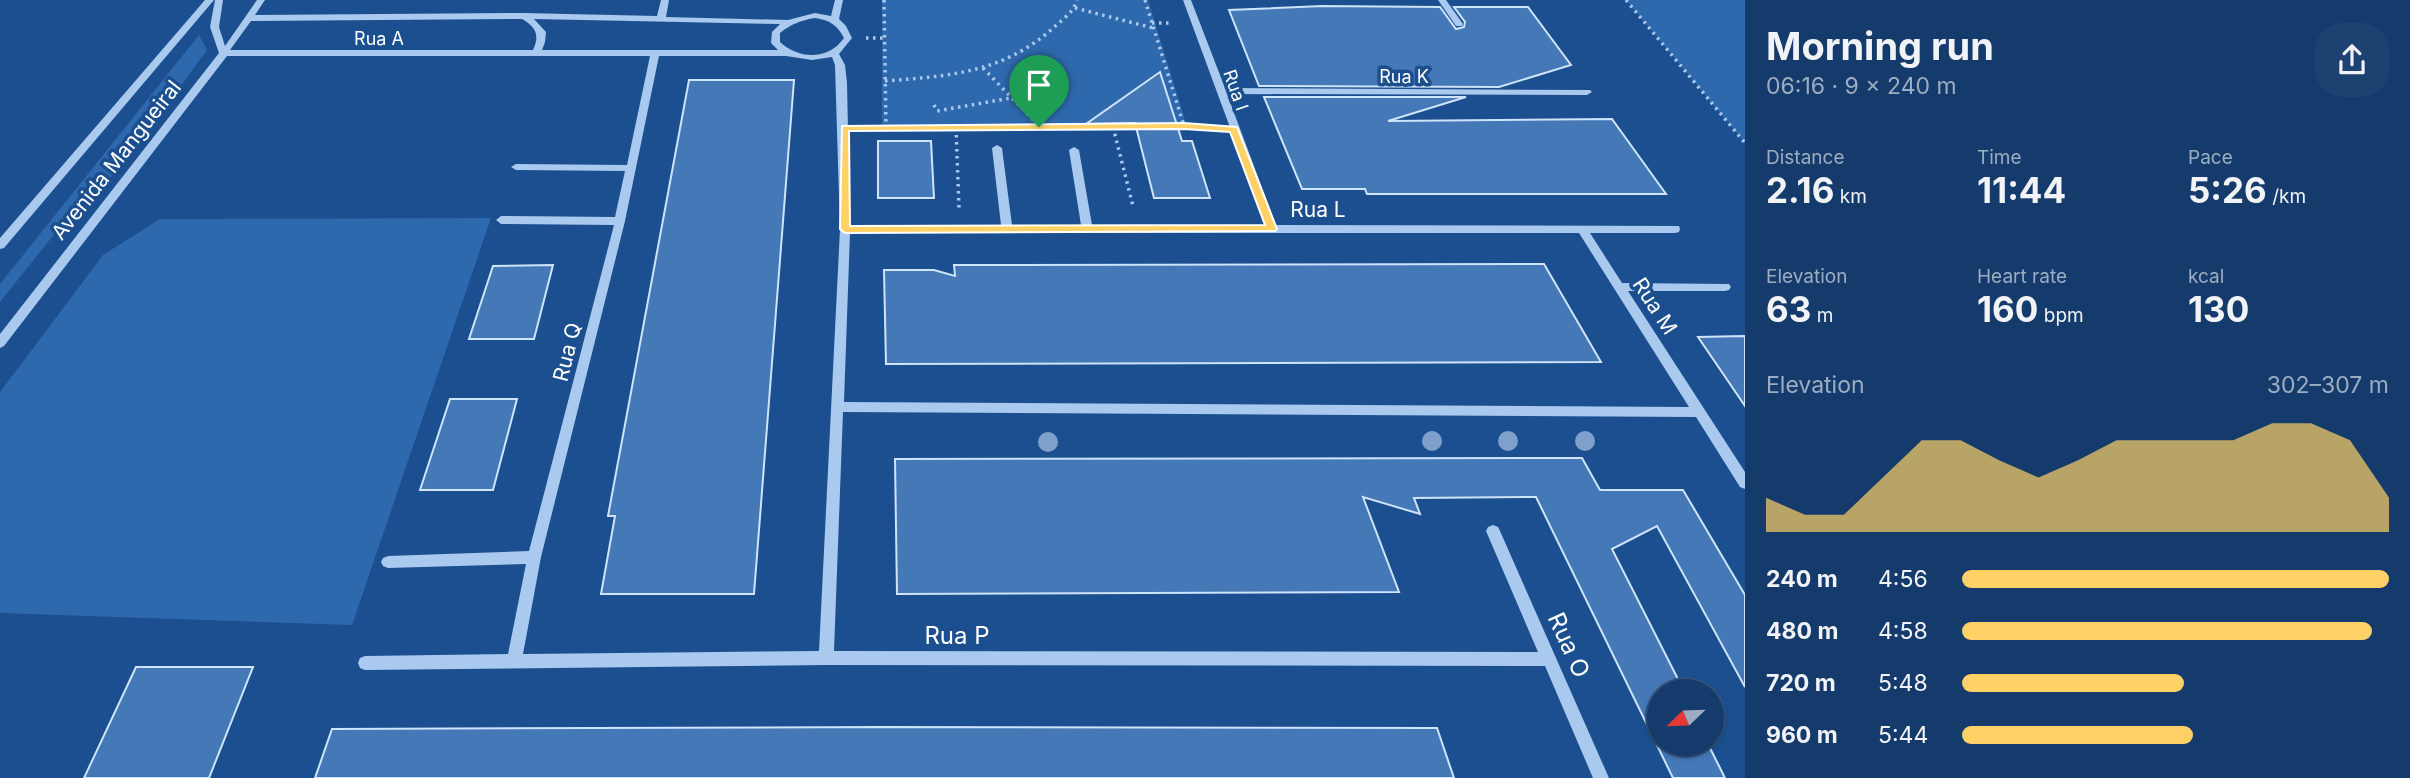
<!DOCTYPE html>
<meta charset="utf-8">
<style>
body{margin:0;font-family:Inter,sans-serif;background:#1d4271;color:#f1f3f6;height:100vh;display:flex;flex-direction:column;font-size:26px;white-space:nowrap}
*{box-sizing:border-box;margin:0}
p{font-size:23px;color:#9dadc1}
.icon{flex:none;width:38px;height:38px;fill:none;stroke:currentColor;stroke-width:2;stroke-linecap:round;stroke-linejoin:round}
.map{position:relative;flex:1;overflow:hidden}
.sheet{display:flex;flex-direction:column;background:#143b6b;width:665px}
.sheet>*{flex:none}
.needle{width:46px;rotate:247deg}
.controls{position:absolute;left:1647px;top:679px;display:grid;gap:14px}
.controls a{display:grid;place-items:center;width:77px;height:77px;border-radius:50%;background:#143b6b;box-shadow:0 2px 5px #0004,0 0 0 2px #33557e;font-size:35px}
.pin{position:absolute;display:grid;place-items:center;width:60px;height:60px;color:#fff;margin:-72px -30px;border-radius:50% 50% 50% 0;rotate:-45deg;box-shadow:0 0 7px #0007}
.pin .icon{rotate:45deg}
.round{display:grid;place-items:center;flex:none;width:74px;height:74px;border-radius:28px;background:#1d4271}
.overview{display:flex;align-items:center;justify-content:space-between;height:119px;padding:0 21px}
h1{font-size:38px;font-weight:700;line-height:52px}
.metrics{display:grid;grid-template-columns:repeat(3,1fr);gap:10px;height:119px;padding:7px 21px}
.metrics div{display:grid;align-content:center}
.metrics b{font-size:35px;font-weight:700}
.metrics small{font-size:19px;font-weight:400}
.metrics p{font-size:19px}
.chart{height:196px;padding:14px 21px}
.chart p{display:flex;justify-content:space-between}
.chart svg{width:100%;height:126px;margin-top:7px;fill:#ffd166;opacity:.7}
ul{padding:0 21px;list-style:none;font-size:23px}
li{display:grid;grid-template-columns:112px 84px 1fr;align-items:center;height:52px}
li i{height:18px;border-radius:9px;background:#ffd166}
main{display:flex;flex:1;min-height:0}
.map>svg:first-child{display:block}
</style>
<main>
<div class="map">
<svg width="1745" height="778" viewBox="0 0 1745 778">
<rect width="100%" height="100%" fill="#1b4f8f"/>
<!-- green -->
<g fill="#2e69ad">
<path d="M882 0H1148L1188 130 882 132Z"/>
<path d="M1626 0H1745V143Z"/>
<path d="M199 35 207 50 124 164 52 237 0 302V284Z"/>
<path d="M491 218 352 625 0 613V392L103 255 160 219Z"/>
</g>
<!-- building -->
<g fill="#4478b7" stroke="#cfe3fa" stroke-width="2">
<path d="M1322 6 1440 7 1456 29 1464 27 1465 22 1454 7H1528L1571 65 1499 87 1259 86 1229 10Z"/>
<path d="M1160 72 1182 141H1192L1210 198H1154L1135 123 1086 124Z"/>
<path d="M689 80H794L754 594H601L615 516H608Z"/>
<path d="M1264 97H1466L1388 121 1612 119 1666 194H1367L1365 189H1302Z"/>
<path d="M878 141H931L934 198H878Z"/>
<path d="M1544 264 1601 362 886 364 884 270H934L955 276 954 265Z"/>
<path d="M553 265 534 339H469L493 266Z"/>
<path d="M1745 336V406L1698 337Z"/>
<path d="M450 399H517L493 490H420Z"/>
<path d="M1582 458 1600 490H1683L1745 595V687L1657 526 1612 549 1684 691H1659V744H1708L1725 778H1673L1536 497 1414 498 1420 514 1363 497 1399 592 897 594 895 459Z"/>
<path d="M136 667H253L209 778H84Z"/>
<path d="M879 727 1437 728 1454 778H315L332 729Z"/>
</g>
<g fill="none" stroke-linecap="round" stroke-linejoin="round">
<!-- path -->
<g stroke="#a9c9ee" stroke-width="3.5" stroke-dasharray="2.5 4.5" stroke-linecap="butt">
<path d="M884 0 886 128"/>
<path d="M1145 0 1184 126"/>
<path d="M1626 0 1745 143"/>
<path d="M1075 8 1153 28"/>
<path d="M1152 23H1170"/>
<path d="M866 38H885"/>
<path d="M983 68 1039 126"/>
<path d="M885 81C949 76 1003 73 1053 28 1062 20 1074 12 1077 0"/>
<path d="M934 105 937 111 1011 98"/>
<path d="M1007 127 1211 128"/>
<path d="M1113 127 1133 206"/>
<path d="M867 128 988 127"/>
<path d="M956 128 959 208"/>
</g>
<!-- minor -->
<g fill="#a9c9ee" fill-rule="evenodd">
<path d="M205 0H214L4 248 0 249V238Z"/>
<path d="M215 0H223L219 27 225 46 257 0H265L255 15 523 13 657 16 661 0H669L666 17 788 20 815 13 831 16 835 0H843L839 19 846 26 852 38 839 54 845 65 847 83 850 225H1001L992 148 997 145 1002 148 1012 225H1081L1069 150 1074 147 1079 150 1092 225H1266L1183 0H1191L1225 88 1590 90 1592 92 1587 95 1227 94 1276 225 1679 226 1680 229 1679 232 1675 233H1590L1622 283 1729 284 1731 287 1729 290 1725 291H1628L1745 472V489L1740 487 1696 417 843 412 834 651 1538 652 1486 531 1488 527 1493 525 1498 527 1500 531 1609 778H1593L1545 666 826 665 365 670 360 668 358 663 360 658 365 656 508 654 526 564 388 568 383 566 381 562 383 558 388 556 529 551 614 225 501 224 496 220 501 216 615 217 625 171 516 170 511 167 516 164 627 165 650 56H227L4 346 0 348V334L219 53 210 27ZM815 18C830 20 837 25 844 38 828 61 798 59 780 42V33C791 24 802 20 815 18ZM522 19C536 27 540 35 533 50H230L251 21ZM534 19 780 24 772 32 771 43 778 50H542L545 42 546 32ZM659 56H786L812 60 832 57 835 65 840 229 819 651 523 654 541 557 625 221ZM850 233H1579L1689 407 844 402Z"/>
<path d="M1438 0H1446L1463 24 1462 26H1456Z"/>
</g>
</g>
<!-- trees -->
<g fill="#7ea0ca">
<circle cx="1432" cy="441" r="10"/>
<circle cx="1508" cy="441" r="10"/>
<circle cx="1585" cy="441" r="10"/>
<circle cx="1048" cy="442" r="10"/>
</g>
<!-- route -->
<path fill="#ffd166" stroke="#fff" stroke-width="2" fill-rule="evenodd" d="M1184 123 1237 127 1277 229 1275 231 845 233 840 229 842 126ZM1184 129 1230 132 1265 225 850 226 849 131Z"/>
<g text-anchor="middle" dominant-baseline="central" stroke-width="7" stroke-linejoin="round" paint-order="stroke">
<!-- far-street labels -->
<g font-size="18" fill="#fff" stroke="#1b4f8f">
<text x="379" y="38">Rua A</text>
<text x="1404" y="76">Rua K</text>
<text transform="translate(1236 90) rotate(71)">Rua I</text>
</g>
<!-- street labels -->
<g font-size="21" fill="#fff" stroke="#1b4f8f">
<text transform="translate(116 160) rotate(-52)">Avenida Mangueiral</text>
<text x="1318" y="209">Rua L</text>
<text transform="translate(1655 306) rotate(57)">Rua M</text>
<text transform="translate(567 352) rotate(-76)">Rua Q</text>
</g>
<!-- near-street labels -->
<g font-size="24" fill="#fff" stroke="#1b4f8f">
<text x="957" y="635">Rua P</text>
<text transform="translate(1569 645) rotate(66)">Rua O</text>
</g>
</g>
</svg>
<div class="controls">
<a><svg class="needle" viewBox="-14 -14 28 28"><path d="M0-13l5 13h-10z" fill="#e53935"/><path d="M0 13l5-13h-10z" fill="#9dadc1"/></svg></a>
</div>
<div class="pin" style="left:1039px;top:127px;background:#1e9e55"><svg class="icon" aria-label="arrive" viewBox="0 0 24 24"><path d="M6 21V4h12l-3 4 3 4H6"/></svg></div>
</div>
<section class="sheet">
<div class="overview"><div><h1>Morning run</h1><p>06:16 · 9 × 240 m</p></div><a class="round"><svg class="icon" aria-label="share" viewBox="0 0 24 24"><path d="M12 15V3M7 8l5-5 5 5M5 13v7h14v-7"/></svg></a></div>
<div class="metrics">
<div><p>Distance</p><b>2.16<small> km</small></b></div>
<div><p>Time</p><b>11:44</b></div>
<div><p>Pace</p><b>5:26<small> /km</small></b></div>
</div>
<div class="metrics">
<div><p>Elevation</p><b>63<small> m</small></b></div>
<div><p>Heart rate</p><b>160<small> bpm</small></b></div>
<div><p>kcal</p><b>130</b></div>
</div>
<div class="chart"><p><span>Elevation</span>302–307 m</p>
<svg viewBox="0 0 160 44" preserveAspectRatio="none"><path d="M0 44V32L10 38L20 38L30 25L40 12L50 12L60 19L70 25L80 19L90 12L100 12L110 12L120 12L130 6L140 6L150 12L160 32V44z"/></svg>
</div>
<ul>
<li><b>240 m</b>4:56<i style="width:100%"></i></li>
<li><b>480 m</b>4:58<i style="width:96%"></i></li>
<li><b>720 m</b>5:48<i style="width:52%"></i></li>
<li><b>960 m</b>5:44<i style="width:54%"></i></li>
</ul>
</section>
</main>
